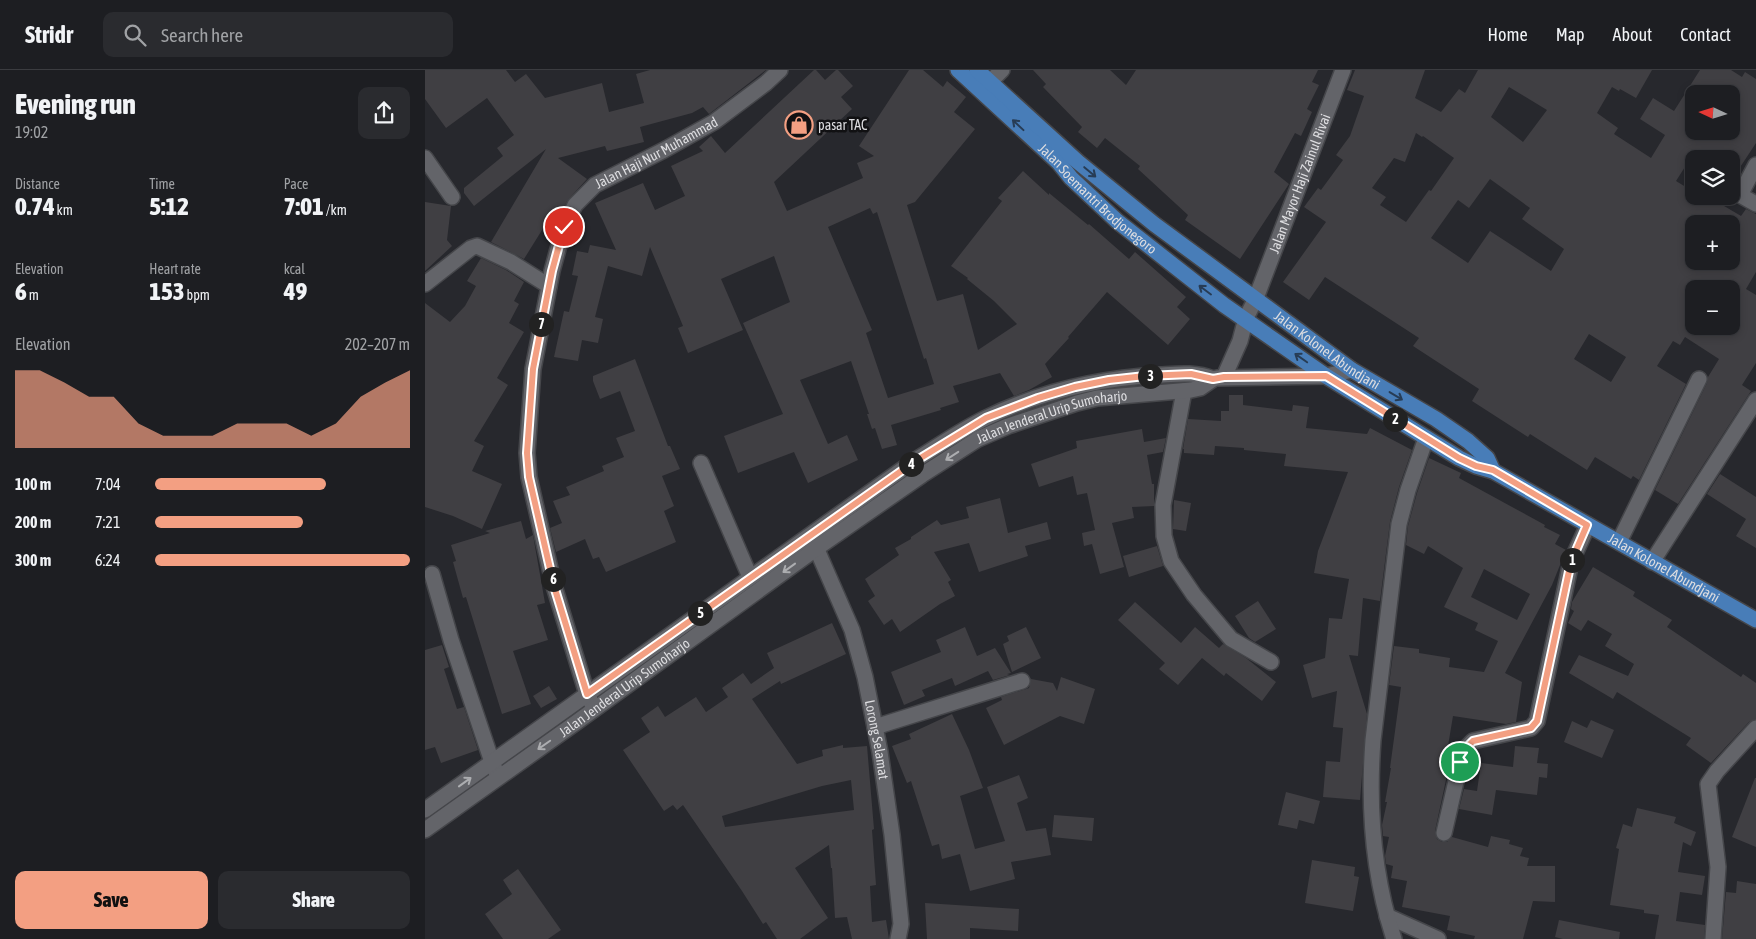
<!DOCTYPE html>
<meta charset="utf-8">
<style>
body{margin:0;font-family:"Asap Condensed",sans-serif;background:#2a2b2f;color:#f1f3f6;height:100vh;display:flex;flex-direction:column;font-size:19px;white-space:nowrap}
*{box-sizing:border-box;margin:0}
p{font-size:16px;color:#a0a2a5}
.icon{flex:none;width:28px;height:28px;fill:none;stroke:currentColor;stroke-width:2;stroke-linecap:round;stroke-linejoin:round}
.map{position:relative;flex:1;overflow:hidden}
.side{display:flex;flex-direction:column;background:#1d1e22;width:425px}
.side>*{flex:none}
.needle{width:32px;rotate:274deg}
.buttons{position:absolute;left:1260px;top:15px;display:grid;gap:10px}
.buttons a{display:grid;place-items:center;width:55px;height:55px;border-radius:10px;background:#1d1e22;box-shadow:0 2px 8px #0003,0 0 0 1px #3b3c40;font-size:25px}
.pin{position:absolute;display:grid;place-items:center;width:42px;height:42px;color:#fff;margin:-21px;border:2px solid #fff;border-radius:50%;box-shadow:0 1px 5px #0007}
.km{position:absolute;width:25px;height:25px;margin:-12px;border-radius:50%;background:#222;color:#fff;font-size:14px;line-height:25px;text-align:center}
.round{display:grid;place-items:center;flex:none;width:52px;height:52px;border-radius:10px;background:#2a2b2f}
.overview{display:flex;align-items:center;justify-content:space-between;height:85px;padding:0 15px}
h1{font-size:28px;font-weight:800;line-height:38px}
.metrics{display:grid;grid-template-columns:repeat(3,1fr);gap:8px;height:85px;padding:5px 15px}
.metrics div{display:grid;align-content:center}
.metrics b{font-size:25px;font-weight:800}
.metrics small{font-size:14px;font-weight:400}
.metrics p{font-size:14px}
.chart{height:140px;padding:10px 15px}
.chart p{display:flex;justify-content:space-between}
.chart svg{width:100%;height:90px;margin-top:5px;fill:#f39f82;opacity:.7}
.action{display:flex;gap:10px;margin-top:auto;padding:10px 15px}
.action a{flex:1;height:58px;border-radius:10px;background:#f39f82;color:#111;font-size:20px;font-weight:800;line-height:58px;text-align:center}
.action a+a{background:#2a2b2f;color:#f1f3f6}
ul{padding:0 15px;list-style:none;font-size:16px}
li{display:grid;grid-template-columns:80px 60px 1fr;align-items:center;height:38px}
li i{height:12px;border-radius:6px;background:#f39f82}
header{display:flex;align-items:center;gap:30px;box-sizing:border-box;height:70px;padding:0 25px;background:#1d1e22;border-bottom:1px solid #3b3c40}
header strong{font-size:24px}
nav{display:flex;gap:28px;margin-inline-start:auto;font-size:18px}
.search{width:350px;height:45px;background:#2a2b2f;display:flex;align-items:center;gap:12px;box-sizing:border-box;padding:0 18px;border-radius:10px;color:#a0a2a5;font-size:19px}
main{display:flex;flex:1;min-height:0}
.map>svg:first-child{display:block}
</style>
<header>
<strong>Stridr</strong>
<div class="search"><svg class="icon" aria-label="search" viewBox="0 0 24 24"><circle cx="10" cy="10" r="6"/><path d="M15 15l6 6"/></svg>Search here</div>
<nav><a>Home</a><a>Map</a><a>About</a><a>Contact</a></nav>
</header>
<main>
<section class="side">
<div class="overview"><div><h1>Evening run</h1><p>19:02</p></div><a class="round"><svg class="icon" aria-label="share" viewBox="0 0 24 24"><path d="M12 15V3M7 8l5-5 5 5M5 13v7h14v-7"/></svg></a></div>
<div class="metrics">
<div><p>Distance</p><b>0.74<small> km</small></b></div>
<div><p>Time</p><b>5:12</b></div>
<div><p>Pace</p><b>7:01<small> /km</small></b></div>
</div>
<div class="metrics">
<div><p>Elevation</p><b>6<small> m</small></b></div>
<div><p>Heart rate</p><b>153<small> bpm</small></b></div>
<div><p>kcal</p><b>49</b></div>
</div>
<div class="chart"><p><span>Elevation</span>202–207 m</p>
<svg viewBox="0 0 160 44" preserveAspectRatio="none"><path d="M0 44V6L10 6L20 12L30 19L40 19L50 32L60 38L70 38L80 38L90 32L100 32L110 32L120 38L130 32L140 19L150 12L160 6V44z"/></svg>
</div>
<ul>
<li><b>100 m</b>7:04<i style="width:67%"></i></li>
<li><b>200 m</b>7:21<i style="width:58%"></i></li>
<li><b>300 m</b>6:24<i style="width:100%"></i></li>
</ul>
<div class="action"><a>Save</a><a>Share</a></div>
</section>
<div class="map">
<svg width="1331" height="869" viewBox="0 0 1331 869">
<rect width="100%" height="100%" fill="#27282d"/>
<!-- building -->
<g fill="#403f43" fill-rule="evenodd">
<path d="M0 0H81L90 12 101 4 120 28 177 13 184 42 219 33 211 4 225 0H341L284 44 278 37 267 43 215 57 219 72 182 81 180 76 133 88 162 109 142 131 129 157 122 152 99 189 66 172 121 79 49 136 39 123V118L78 86 72 78 89 65 62 28 21 58 0 29Z"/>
<path d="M389 0H391L400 10 411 0H413L428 16 416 27 427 39 349 112 362 141 438 108 432 93 449 86 434 76 484 0H498L518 17 522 11 541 27 529 42 550 59 490 132 482 135 512 231 538 224 553 280 592 254 569 231 542 209 543 208 526 196 577 131 573 128 598 101 624 125V123L663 155 664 154 704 189 710 182 761 227 752 237 765 249 743 275 682 222 643 267 644 268 620 294 627 307 604 320 589 326 575 303 528 316 534 332 515 338 516 340 466 355 472 375 457 379 450 358 447 359 442 344H444L426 291 375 310 403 374 422 365 433 390 383 413 369 382 313 403 299 366 358 344 318 253 365 232 349 186 296 209 318 260 263 283 253 258 258 256 225 177 217 206 183 196 170 247 178 249 173 273 157 270 153 291 129 287 139 241 144 242 153 206 147 205 152 181 163 183 165 175 191 180 170 133 218 113 230 140 260 126 246 96 278 81 274 77 286 66 300 83ZM445 138 448 144 452 142 499 289 501 288 509 314 463 328 441 263 447 260 403 157Z"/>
<path d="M608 0H685L701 15 711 0H893L887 12 894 15 882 39 887 42 876 66 870 63 849 102 864 114 815 189 760 150 763 145 713 99 715 96 680 68 672 78 653 62 657 57 618 17 621 14Z"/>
<path d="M930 0H1000L990 28 1016 42 1034 19 1040 23 1053 0H1227L1211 28 1195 19 1194 21 1187 17 1172 43 1193 58 1189 64 1226 88 1240 65 1215 49 1228 28 1249 41 1275 0H1306L1317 7 1320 2 1331 9V73L1306 111V89H1265L1251 111 1269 122V126H1276L1287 133 1289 130 1316 146 1321 139 1331 144V202L1321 219 1331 225V293L1317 315 1326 321 1253 434 1230 420 1282 313 1283 307 1294 289 1260 267 1255 275 1248 271 1232 296 1261 314 1214 410 1208 406 1206 409 1170 387 1162 400 1105 364 1103 367 1047 331 1054 319 988 276 994 268 900 207 884 230 858 212 901 152 879 137 893 118 896 120 918 90 911 85 925 66 939 26 922 20ZM1084 17 1122 40 1098 72 1066 47ZM1269 24H1306V61H1269ZM991 63 997 67 998 66 1029 88 1006 121 1004 120 981 152 955 135 961 127 947 118 969 88 980 92ZM1065 109 1105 138 1097 149 1139 179 1126 201 1065 161 1043 193 1006 168 1033 130 1044 138ZM1269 154H1306V191H1269ZM1269 219H1306V256H1269ZM1164 264 1201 287 1186 312 1149 289Z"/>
<path d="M0 132 26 136 22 170 27 176 0 201Z"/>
<path d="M56 188 81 200 99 212 89 231 94 234 84 253 99 262 72 308 83 315 49 371 59 376 47 401 77 414 57 459 28 446 0 437V233L25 252 40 236 51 216 42 211Z"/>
<path d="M210 289 243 376H245L255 399 237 406 249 436 239 441 251 472 181 502 174 487 168 489 160 469 131 482 125 458 137 453 128 431 145 425 141 417 179 401 177 396 199 387 191 368 210 361 195 321 175 329 168 311V306Z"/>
<path d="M804 325H818V335L867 341 868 335 884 337 881 358 942 364 945 358 987 380 974 417 965 452 955 531 938 528 933 586 924 585 942 644 935 730 898 727 901 691 915 692 918 658 908 657 912 621 887 628 878 595 900 588 904 548 917 549 924 509 889 503 893 481 923 402 859 396 861 384 819 380V378L790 376 789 385 759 383V379H758L763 349 796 351V341H804Z"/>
<path d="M717 359 719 372 741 368 738 382 722 385 727 414H729V436L707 437 709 448 687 453 699 497 675 504 667 474 659 476 657 463 670 460 662 423 652 425 648 406 614 417 606 394 652 378 651 371Z"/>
<path d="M1004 388 1036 403 1034 408 1120 455 1119 457 1135 465 1130 474 1141 480 1127 515 1080 603 1097 612 1091 652 1081 654 1028 646 1022 682H1027L1010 761 1012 769 1017 772H1022L1027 767 1063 777 1066 766 1085 770 1084 774 1098 778 1095 786 1104 788 1102 796H1130V832L1108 831 1098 869H1049L1050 866 1022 860 1025 846 977 837 982 811 966 808 968 796 961 794 960 786 964 767 958 766 957 755 962 732H960L966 698H965L976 617 964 615 969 576 994 579V583L1025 588 1024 597 1059 602 1073 571 1050 560 1053 553 1019 537 1038 498 1003 476 999 484 981 475 983 456 992 423ZM1059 499 1105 524 1092 550 1046 527Z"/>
<path d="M1295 404 1331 427V478L1311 466 1321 449 1282 424Z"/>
<path d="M575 428 583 463 622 452 626 469 600 476 603 486 554 502 544 473 509 482 526 510 523 512 530 526 515 534 475 562 467 549 459 555 443 531 450 526 440 509 474 485 470 478 486 469V467L512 450 516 455 544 448 541 437Z"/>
<path d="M749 430 766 433 761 461 748 459Z"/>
<path d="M96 451 101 469 108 465 120 533 112 535 123 570 88 581 106 634 77 644 41 527 38 528 28 492 31 491 26 475 65 463 60 461Z"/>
<path d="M732 476 738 496 704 507 698 486Z"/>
<path d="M1168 497 1210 522 1208 526 1247 550 1242 557 1316 607 1318 604 1331 613V649L1324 652 1286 693 1261 675 1266 668 1192 622 1188 629 1144 603 1154 585 1203 606 1209 594 1180 576 1187 564 1163 550 1156 561 1143 553 1149 541 1146 539 1147 532Z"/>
<path d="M833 531 851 559 830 572 824 568 810 546Z"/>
<path d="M710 532 756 573 770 557 794 578 798 574 821 588 851 612 837 631 801 603 799 606 777 588 753 615 734 599 740 593 693 550Z"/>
<path d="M407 553 421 584 356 614 355 611 327 629 372 694 398 686 397 680 418 675V678L442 676 449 759 447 760 451 815 445 816 447 852 461 850 464 869H427L422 847 410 848 407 798H406L404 775 370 798 403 848 375 869H352L341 852 338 854 317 821 258 735 252 740 248 735 239 741 198 680 225 662 216 648 233 636 240 647 271 627 281 642 303 627 297 618 318 603 326 614 349 598 342 583ZM426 710 429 740 300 757 297 746 397 716Z"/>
<path d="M540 557 552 586 570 578 586 603 582 604 585 605 568 610 563 601 530 616 527 608 497 620 500 626 479 635 466 602 516 582 511 570Z"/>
<path d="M601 557 616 588 587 602 578 574 584 571 582 566Z"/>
<path d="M17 575 24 597 19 599 32 639 39 637 53 680 16 693 10 677 0 680V580Z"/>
<path d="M636 607 670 619 659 654 635 646 579 675 561 638 577 630 576 627 604 618 606 609 628 613 632 621Z"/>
<path d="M124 616 132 629 116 638 108 626Z"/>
<path d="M527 644 544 680 558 718 535 726 550 779 580 771 562 717 594 705 603 728 592 733 601 761 621 758 626 785 586 792 590 809 545 821 535 784 517 789 514 774 507 776 486 711 482 713 467 676 486 669 484 664Z"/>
<path d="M1166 650 1189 660 1177 688 1139 672 1147 651 1162 658Z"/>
<path d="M1090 676 1114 678 1112 693 1123 694 1122 708 1114 707 1112 725 1071 720 1067 745 1034 739 1039 719 1052 721 1056 693 1088 697Z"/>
<path d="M1330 708H1331V777L1307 767Z"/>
<path d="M861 722 895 731 889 754 874 750 872 759 853 755Z"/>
<path d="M1212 738 1251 747 1249 753 1271 762 1266 776 1258 772 1253 802 1280 806 1277 825 1255 822 1251 851 1280 855 1279 869H1230L1234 845 1219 843V840L1185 835 1194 779 1191 778 1198 754 1207 757Z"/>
<path d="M629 745 669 748 667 771 627 767Z"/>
<path d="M887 790 930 797 929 806 934 807 928 841 880 833Z"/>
<path d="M93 799 136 860 123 869H78L60 844 87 824 78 810Z"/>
<path d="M1312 811 1331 814V869H1297L1301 822 1311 823Z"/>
<path d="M500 833 594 839 593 861 545 858V869H502Z"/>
<path d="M1134 850 1195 862 1194 869H1138L1130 867Z"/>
</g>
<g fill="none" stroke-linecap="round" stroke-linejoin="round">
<!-- minor casing -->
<g stroke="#45464a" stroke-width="18">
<g id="minor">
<path d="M565 12 577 0"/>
<path d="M0 88 27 127"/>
<path d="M1331 95 1315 125 1331 134"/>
<path d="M0 214 46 178 52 176 86 192 124 216"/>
<path d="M759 321 738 435 739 466 746 491 769 525 806 569 846 592"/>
<path d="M276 393 325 507"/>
<path id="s1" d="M386 466 427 560 440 607 455 682 467 765 475 844 476 854 473 869"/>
<path d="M1194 472 1274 309"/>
<path d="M1227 492 1331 330"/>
<path d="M7 504 26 570 67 692 72 704"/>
<path id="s2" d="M168 636 162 624 129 516 104 407 102 383 108 299 127 201 139 157 150 135 170 115 239 80 289 52 341 13 355 0"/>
<path d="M450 657 597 611"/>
<path d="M1019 763 1038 681 1048 671 1106 658 1112 651 1146 492 1163 455"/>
<path d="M962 846 1013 869"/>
<path d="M969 869C948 805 943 737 948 670L974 454 983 420 1001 368"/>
<path d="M1288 869 1293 797 1283 714 1292 701 1331 658"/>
</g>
</g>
<!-- tertiary casing -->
<g stroke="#45464a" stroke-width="18">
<g id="tertiary">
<path id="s3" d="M799 307 815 271 821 248 831 228 918 0"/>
<path d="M792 308 901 306 927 300"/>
<path d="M0 740 489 391C512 377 536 360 561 348 615 322 676 308 735 305 753 304 771 302 788 309"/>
<path id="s4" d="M0 760 149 654 392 478 497 405 553 369 583 356 652 333 672 328 766 320 775 318 788 309"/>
</g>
</g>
<!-- primary casing -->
<g stroke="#45464a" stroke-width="18">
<g id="primary">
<path id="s5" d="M533 0 634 93 646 108 692 151 799 235 901 306 1034 388 1051 396 1068 401 1331 550"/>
<path id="s6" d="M552 0 653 92 729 154 927 300 1011 349 1043 371 1062 388 1068 401"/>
</g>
</g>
<!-- minor -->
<use href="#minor" stroke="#636469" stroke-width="15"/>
<!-- tertiary -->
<use href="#tertiary" stroke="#636469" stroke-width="15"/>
<!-- primary -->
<use href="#primary" stroke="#487db8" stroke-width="15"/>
</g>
<!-- one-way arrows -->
<defs><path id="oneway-shaft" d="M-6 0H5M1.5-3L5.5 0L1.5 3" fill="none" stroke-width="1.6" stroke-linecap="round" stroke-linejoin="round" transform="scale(1.25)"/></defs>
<g stroke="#273c55">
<use href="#oneway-shaft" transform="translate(593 55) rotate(-137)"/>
<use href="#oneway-shaft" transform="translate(665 102) rotate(40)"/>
<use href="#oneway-shaft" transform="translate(780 220) rotate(-143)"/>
<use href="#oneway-shaft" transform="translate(876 288) rotate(-145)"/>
<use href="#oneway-shaft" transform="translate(971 326) rotate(31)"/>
</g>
<g stroke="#acadb0">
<use href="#oneway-shaft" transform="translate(527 386) rotate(147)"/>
<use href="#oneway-shaft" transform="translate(364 498) rotate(144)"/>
<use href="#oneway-shaft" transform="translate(119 675) rotate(145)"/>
<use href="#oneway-shaft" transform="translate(40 712) rotate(-36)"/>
</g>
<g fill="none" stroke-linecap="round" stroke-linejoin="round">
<!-- route casing -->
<g stroke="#fff" stroke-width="10">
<path id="route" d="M139 157 127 201 108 299 102 383 104 407 129 516 162 624 489 392 561 348 613 328 650 317 684 310 720 306 766 304 788 309 799 307 901 306 1034 388 1051 396 1068 400 1162 455 1146 492 1112 651 1106 658 1048 671 1038 681 1035 692"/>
</g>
<!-- route -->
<use href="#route" stroke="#f39f82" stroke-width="6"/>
</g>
<!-- icons -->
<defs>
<g id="shop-ring" transform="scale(1.4375)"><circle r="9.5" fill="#111113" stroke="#f39f82" stroke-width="1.5"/><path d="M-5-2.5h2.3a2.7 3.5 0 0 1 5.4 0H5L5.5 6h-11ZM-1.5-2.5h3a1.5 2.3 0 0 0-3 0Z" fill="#f39f82"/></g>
</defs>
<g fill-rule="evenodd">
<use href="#shop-ring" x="374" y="55"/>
</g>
<g text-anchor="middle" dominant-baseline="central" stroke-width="5" stroke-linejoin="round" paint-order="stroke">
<!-- poi labels -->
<g font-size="14" fill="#dddde0" stroke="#111113" text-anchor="start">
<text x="393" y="55">pasar TAC</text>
</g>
<!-- street labels -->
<g font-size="14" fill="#dddde0" stroke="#111113">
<text stroke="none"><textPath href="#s2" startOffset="614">Jalan Haji Nur Muhammad</textPath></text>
<text stroke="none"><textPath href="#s3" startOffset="208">Jalan Mayor Haji Zainul Rivai</textPath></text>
<text stroke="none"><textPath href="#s5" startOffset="190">Jalan Soemantri Brodjonegoro</textPath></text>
<text stroke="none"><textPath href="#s6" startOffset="449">Jalan Kolonel Abundjani</textPath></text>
<text stroke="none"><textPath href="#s4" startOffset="755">Jalan Jenderal Urip Sumoharjo</textPath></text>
<text stroke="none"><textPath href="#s5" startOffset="869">Jalan Kolonel Abundjani</textPath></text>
<text stroke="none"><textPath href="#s4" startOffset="245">Jalan Jenderal Urip Sumoharjo</textPath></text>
<text stroke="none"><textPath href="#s1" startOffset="215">Lorong Selamat</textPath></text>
</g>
</g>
</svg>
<div class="buttons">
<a><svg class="needle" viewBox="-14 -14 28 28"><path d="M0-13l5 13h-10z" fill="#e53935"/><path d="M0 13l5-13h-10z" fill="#a0a2a5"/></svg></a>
<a><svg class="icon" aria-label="layers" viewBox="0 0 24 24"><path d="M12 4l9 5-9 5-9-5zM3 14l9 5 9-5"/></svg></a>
<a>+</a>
<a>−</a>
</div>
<div class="pin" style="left:1035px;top:692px;background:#1e9e55"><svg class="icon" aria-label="arrive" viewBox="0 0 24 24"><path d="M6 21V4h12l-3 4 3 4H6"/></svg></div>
<div class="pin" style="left:139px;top:157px;background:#d93025"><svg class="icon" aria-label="check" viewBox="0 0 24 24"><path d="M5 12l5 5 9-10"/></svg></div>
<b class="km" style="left:1147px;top:490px">1</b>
<b class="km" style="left:970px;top:349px">2</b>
<b class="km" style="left:725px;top:306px">3</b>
<b class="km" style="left:486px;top:394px">4</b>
<b class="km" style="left:275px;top:543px">5</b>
<b class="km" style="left:128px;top:509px">6</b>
<b class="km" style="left:116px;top:254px">7</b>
</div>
</main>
